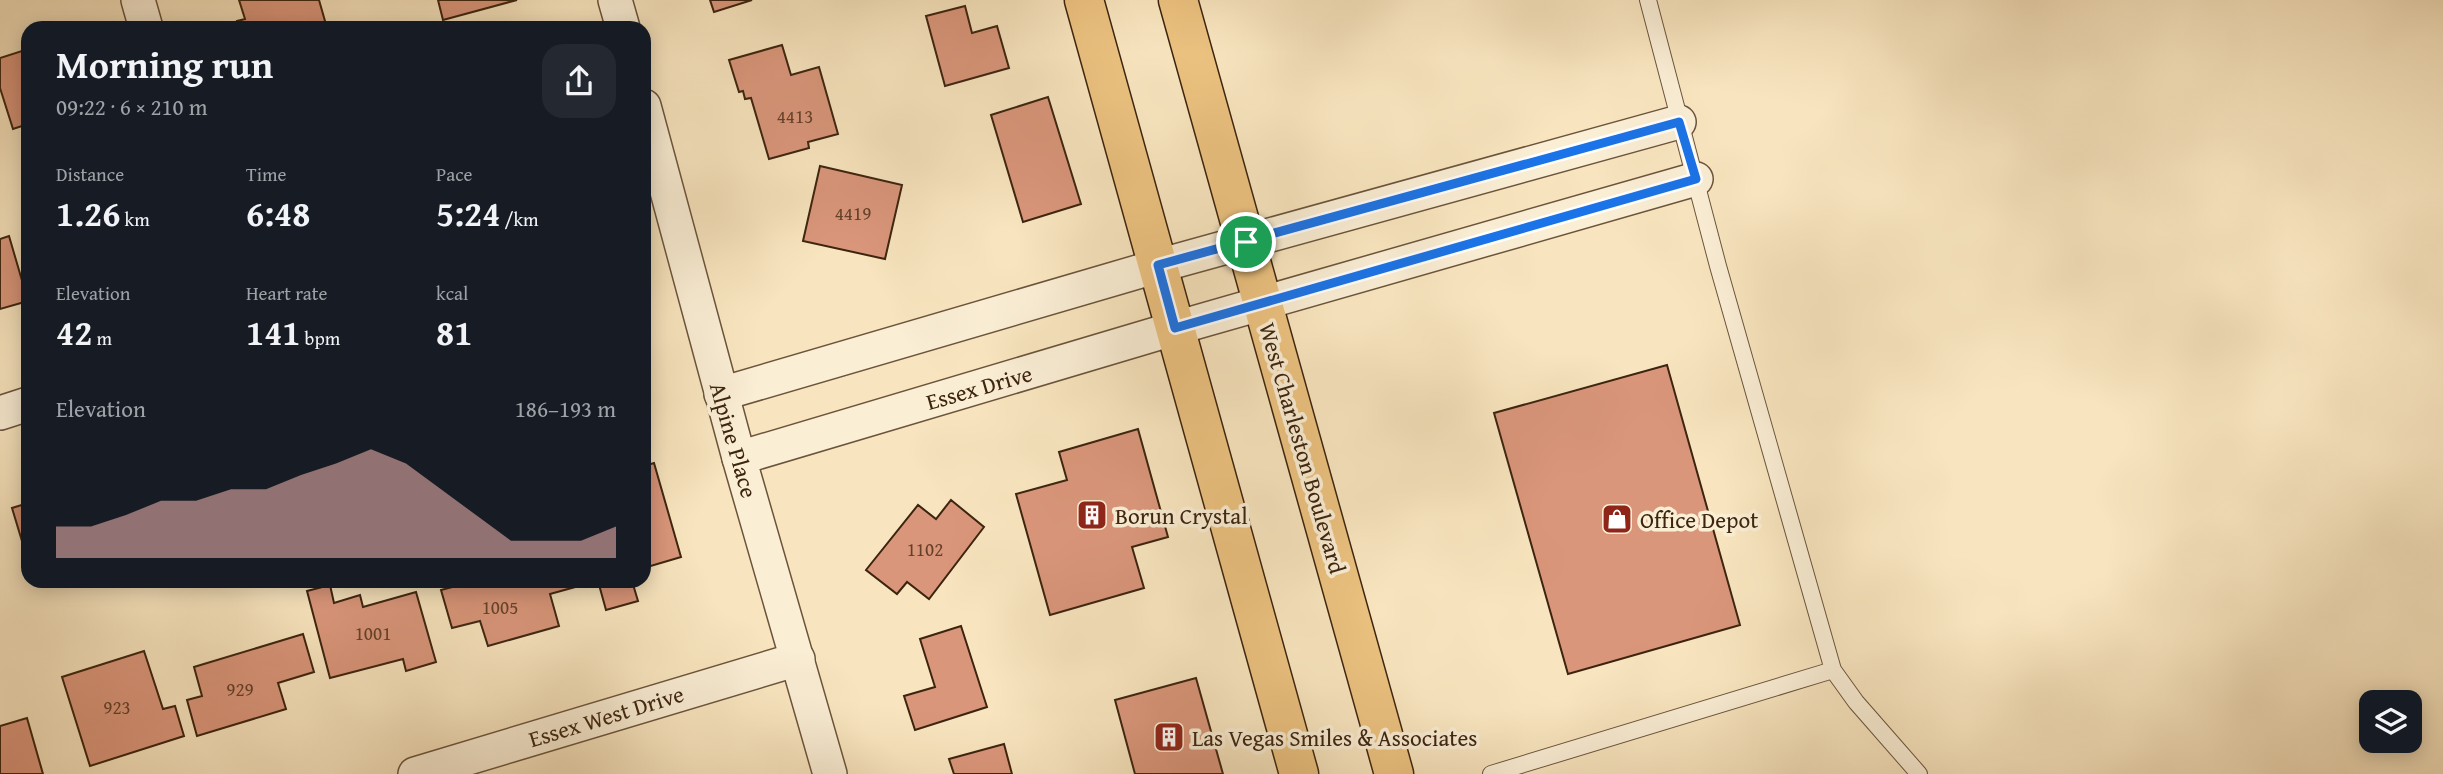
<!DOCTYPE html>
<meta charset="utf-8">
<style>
body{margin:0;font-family:"Gentium Book Plus",serif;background:#242831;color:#f1f3f6;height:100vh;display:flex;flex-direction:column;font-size:26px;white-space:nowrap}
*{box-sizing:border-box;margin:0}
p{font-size:23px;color:#9ea1a6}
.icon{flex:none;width:38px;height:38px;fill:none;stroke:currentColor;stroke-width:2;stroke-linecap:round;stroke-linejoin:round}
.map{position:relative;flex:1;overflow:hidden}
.panel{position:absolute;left:21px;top:21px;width:630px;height:567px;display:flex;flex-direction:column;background:#171b24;border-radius:21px;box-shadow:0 4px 18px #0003}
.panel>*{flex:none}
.controls{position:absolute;left:2359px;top:690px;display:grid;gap:14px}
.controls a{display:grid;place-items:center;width:63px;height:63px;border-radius:14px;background:#171b24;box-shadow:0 4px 18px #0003;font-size:35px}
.pin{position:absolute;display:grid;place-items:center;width:60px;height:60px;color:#fff;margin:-30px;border:4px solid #fff;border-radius:50%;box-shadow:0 2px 7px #0007}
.round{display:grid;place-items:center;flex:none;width:74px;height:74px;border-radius:21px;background:#242831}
.overview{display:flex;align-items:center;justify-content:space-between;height:119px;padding:0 35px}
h1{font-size:38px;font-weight:600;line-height:52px}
.figures{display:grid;grid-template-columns:repeat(3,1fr);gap:10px;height:119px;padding:7px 35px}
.figures div{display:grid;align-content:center}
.figures b{font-size:35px;font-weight:600}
.figures small{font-size:19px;font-weight:400}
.figures p{font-size:19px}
.chart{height:196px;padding:14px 35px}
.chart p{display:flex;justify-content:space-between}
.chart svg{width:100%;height:126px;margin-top:7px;fill:#c59692;opacity:.7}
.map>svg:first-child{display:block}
</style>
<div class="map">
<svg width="2443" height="774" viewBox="0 0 2443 774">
<rect width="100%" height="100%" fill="#f8e5bf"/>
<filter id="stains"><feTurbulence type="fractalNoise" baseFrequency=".00286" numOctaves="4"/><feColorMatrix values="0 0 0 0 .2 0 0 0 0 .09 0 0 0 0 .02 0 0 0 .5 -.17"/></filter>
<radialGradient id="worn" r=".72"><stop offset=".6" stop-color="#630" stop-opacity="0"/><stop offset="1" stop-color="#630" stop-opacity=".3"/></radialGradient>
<!-- building -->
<g fill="#da967b" stroke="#3c240f" stroke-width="2">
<path d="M239 0H319L327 28H239L237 21 245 19Z"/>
<path d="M438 0H517L443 20Z"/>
<path d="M710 0H752L714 12Z"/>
<path d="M965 6 972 33 997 26 1009 68 945 86 926 16Z"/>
<path d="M782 45 791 75 819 67 838 134 808 142 809 148 769 159 751 98 745 99 743 91 739 92 729 60Z"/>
<path d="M28 49V124L13 129 0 88V58Z"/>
<path d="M1048 97 1081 204 1023 222 991 115Z"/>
<path d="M820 166 902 185 885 259 803 241Z"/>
<path d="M9 236 28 301 0 309V239Z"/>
<path d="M1667 365 1740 625 1568 674 1494 413Z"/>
<path d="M1138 429 1168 537 1132 547 1144 588 1050 615 1016 494 1067 480 1059 452Z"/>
<path d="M654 463 681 557 644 568V466Z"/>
<path d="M951 500 984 527 929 599 907 582 897 594 866 570 918 505 936 519Z"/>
<path d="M28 503V561L12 508Z"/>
<path d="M475 581H578L579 586 550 594 559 626 488 646 480 621 452 628 441 590Z"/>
<path d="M598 581H632L638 601 606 610Z"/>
<path d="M330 585 334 603 360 595 363 607 416 592 436 662 406 671 403 659 330 678 307 591Z"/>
<path d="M961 626 987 707 915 730 904 696 935 687 920 639Z"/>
<path d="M303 634 314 672 278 683 286 709 197 736 187 700 202 696 194 667Z"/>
<path d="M144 651 163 709 175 706 184 736 90 766 62 677Z"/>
<path d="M1196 678 1223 774H1135L1115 700Z"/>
<path d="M27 718 43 774H0V726Z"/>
<path d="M1004 744 1012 774H954L949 759Z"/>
</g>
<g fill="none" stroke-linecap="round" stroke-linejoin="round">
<!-- service casing -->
<g stroke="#6b543b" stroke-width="18">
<g id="service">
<path d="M1648 0 1718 266 1833 670 1856 702 1919 774"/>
<path d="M1491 774 1833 670"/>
</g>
</g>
<!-- minor casing -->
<g stroke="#6b543b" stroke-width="36">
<g id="minor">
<path d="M138 0 146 28"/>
<path d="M615 0 623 28"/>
<path d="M644 106 739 458 830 774"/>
<path d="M721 394 1158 266 1679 122"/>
<path d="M0 413 28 404"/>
<path d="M739 458 1176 328 1696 179"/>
<path d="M415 774 798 659"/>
</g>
</g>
<!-- primary casing -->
<g stroke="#3c240f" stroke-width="41">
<g id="primary">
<path d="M1084 0 1299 774"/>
<path d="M1178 0 1394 774"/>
</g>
</g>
<!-- service -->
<use href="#service" stroke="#faeed5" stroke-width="16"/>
<!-- minor -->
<use href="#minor" stroke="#faeed5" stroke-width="33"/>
<!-- primary -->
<use href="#primary" stroke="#ecc280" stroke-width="38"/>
</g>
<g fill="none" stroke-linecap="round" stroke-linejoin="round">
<!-- route casing -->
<g stroke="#fff" stroke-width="14">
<path id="route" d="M1679 122 1696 179 1175 328 1158 265Z"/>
</g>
<!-- route -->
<use href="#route" stroke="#1a73e8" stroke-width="9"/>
</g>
<!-- icons -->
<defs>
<g id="building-square" transform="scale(1.575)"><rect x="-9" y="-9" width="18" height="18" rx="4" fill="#8f2418" stroke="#faeed5"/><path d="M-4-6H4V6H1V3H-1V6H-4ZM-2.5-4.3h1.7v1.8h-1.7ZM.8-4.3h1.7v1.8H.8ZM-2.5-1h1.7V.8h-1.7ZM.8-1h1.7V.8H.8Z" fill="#fff"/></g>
<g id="shop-square" transform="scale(1.575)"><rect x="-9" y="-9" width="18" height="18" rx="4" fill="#8f2418" stroke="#faeed5"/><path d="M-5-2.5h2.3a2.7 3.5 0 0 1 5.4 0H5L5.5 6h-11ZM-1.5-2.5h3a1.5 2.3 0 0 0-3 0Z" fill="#fff"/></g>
</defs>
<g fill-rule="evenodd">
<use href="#building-square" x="1092" y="515"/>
<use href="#shop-square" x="1617" y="519"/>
<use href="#building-square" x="1169" y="737"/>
</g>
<g text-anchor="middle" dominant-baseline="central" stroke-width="7" stroke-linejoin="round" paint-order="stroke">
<!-- number labels -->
<g font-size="19" fill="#64402a">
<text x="795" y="116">4413</text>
<text x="853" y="213">4419</text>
<text x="925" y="549">1102</text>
<text x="500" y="607">1005</text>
<text x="373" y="633">1001</text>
<text x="240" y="689">929</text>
<text x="117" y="707">923</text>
</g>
<!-- street labels -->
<g font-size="23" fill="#3c240f" stroke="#faeed5">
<text transform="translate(979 387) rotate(-16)">Essex Drive</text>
<text transform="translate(734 440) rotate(74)">Alpine Place</text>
<text transform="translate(1303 448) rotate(74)">West Charleston Boulevard</text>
<text transform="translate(606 716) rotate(-17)">Essex West Drive</text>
</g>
<!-- poi labels -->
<g font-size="23" fill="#3c240f" stroke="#faeed5" text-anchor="start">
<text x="1115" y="515">Borun Crystal</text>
<text x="1640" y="519">Office Depot</text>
<text x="1192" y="737">Las Vegas Smiles &amp; Associates</text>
</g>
</g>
<rect width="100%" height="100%" filter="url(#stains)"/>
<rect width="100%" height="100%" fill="url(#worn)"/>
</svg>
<div class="controls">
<a><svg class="icon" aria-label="layers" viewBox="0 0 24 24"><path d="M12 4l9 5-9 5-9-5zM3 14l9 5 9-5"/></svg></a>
</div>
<div class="pin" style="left:1246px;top:242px;background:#1e9e55"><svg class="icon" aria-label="arrive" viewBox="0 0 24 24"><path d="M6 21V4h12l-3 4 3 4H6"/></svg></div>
<section class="panel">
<div class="overview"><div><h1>Morning run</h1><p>09:22 · 6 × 210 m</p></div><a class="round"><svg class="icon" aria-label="share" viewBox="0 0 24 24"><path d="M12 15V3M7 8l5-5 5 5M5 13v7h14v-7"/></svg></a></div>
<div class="figures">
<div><p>Distance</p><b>1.26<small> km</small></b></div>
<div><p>Time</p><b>6:48</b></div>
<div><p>Pace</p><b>5:24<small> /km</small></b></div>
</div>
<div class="figures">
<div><p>Elevation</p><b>42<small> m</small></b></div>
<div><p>Heart rate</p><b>141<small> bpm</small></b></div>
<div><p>kcal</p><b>81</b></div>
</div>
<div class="chart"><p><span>Elevation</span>186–193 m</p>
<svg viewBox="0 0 160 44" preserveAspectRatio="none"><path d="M0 44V33L10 33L20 29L30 24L40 24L50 20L60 20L70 15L80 11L90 6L100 11L110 20L120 29L130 38L140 38L150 38L160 33V44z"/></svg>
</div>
</section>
</div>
